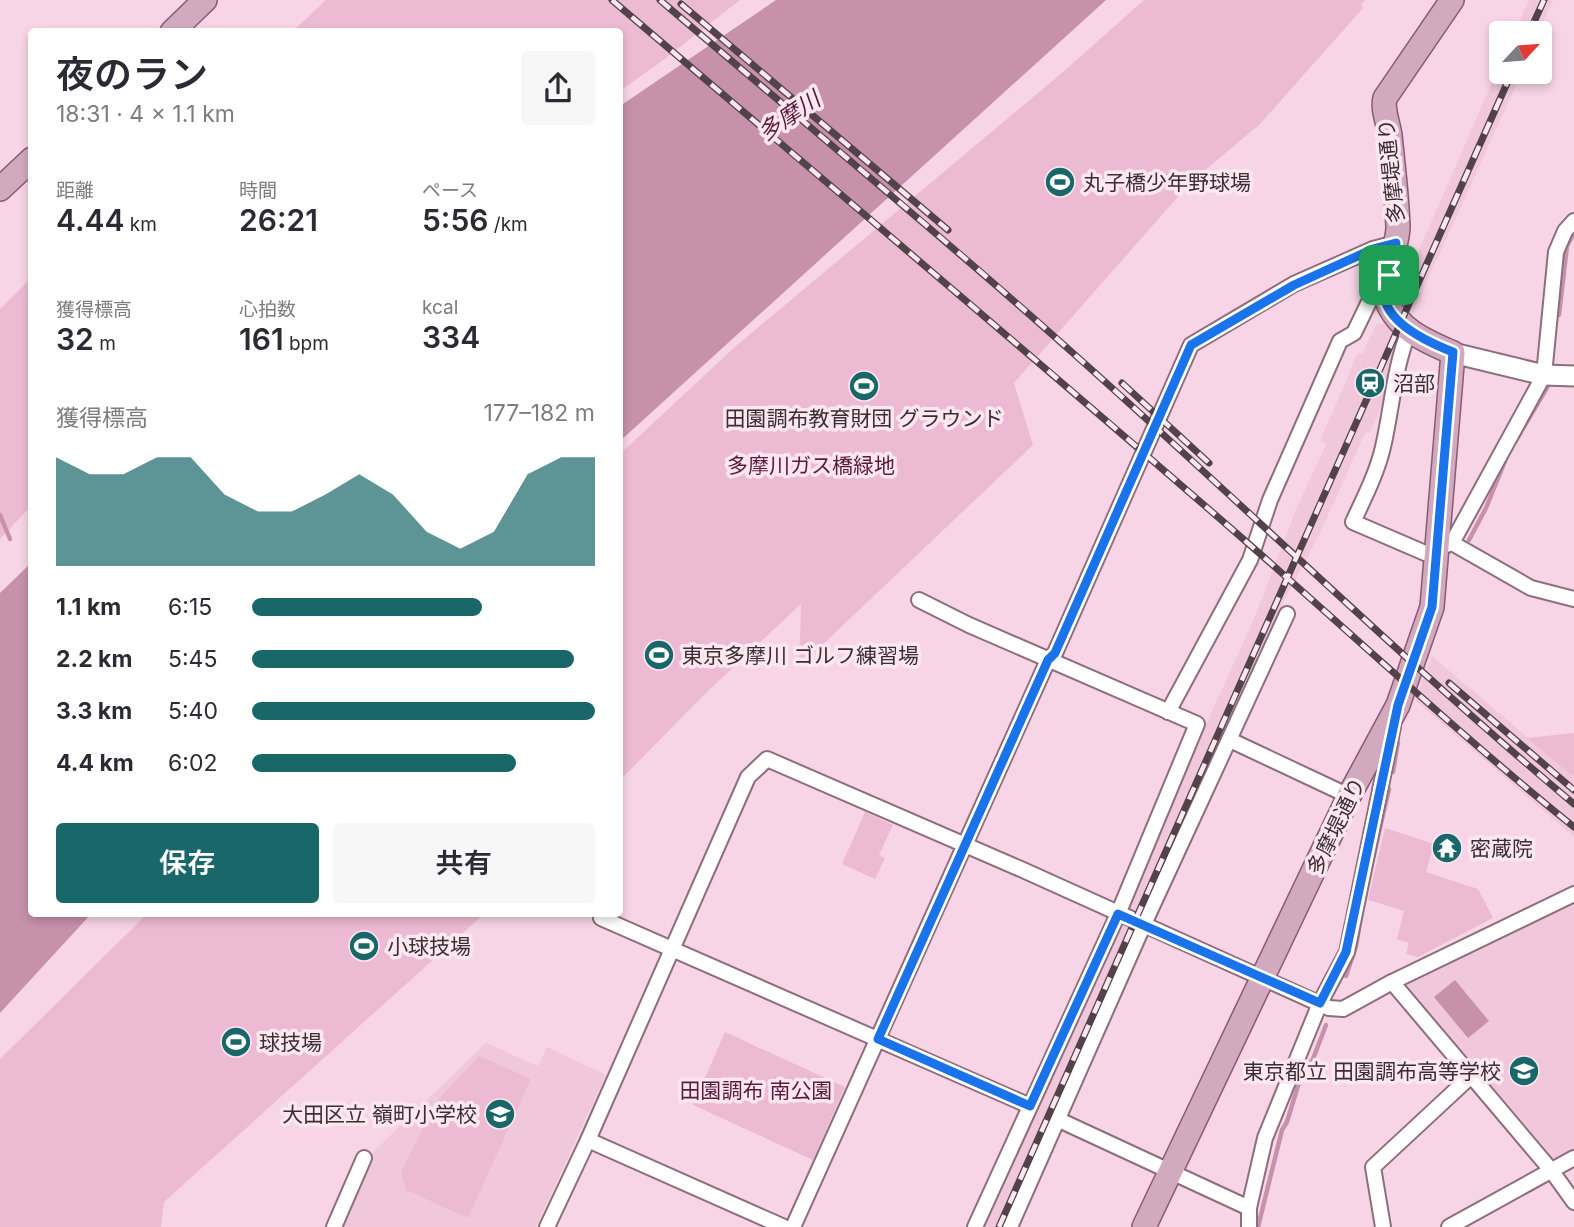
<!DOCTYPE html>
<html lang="ja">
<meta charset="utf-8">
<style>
body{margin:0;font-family:Inter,"Noto Sans JP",sans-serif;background:#f7f7f7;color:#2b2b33;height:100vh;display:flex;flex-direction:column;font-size:26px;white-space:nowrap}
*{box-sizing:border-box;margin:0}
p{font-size:23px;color:#7c7c81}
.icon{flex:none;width:38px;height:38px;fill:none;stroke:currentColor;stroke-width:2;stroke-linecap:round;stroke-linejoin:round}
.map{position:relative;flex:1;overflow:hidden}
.drawer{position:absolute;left:28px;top:28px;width:595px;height:889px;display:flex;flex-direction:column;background:#fff;border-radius:7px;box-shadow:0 4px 10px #0003}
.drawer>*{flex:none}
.needle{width:46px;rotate:64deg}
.tools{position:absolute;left:1489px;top:21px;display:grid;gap:14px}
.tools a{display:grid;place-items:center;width:63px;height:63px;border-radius:7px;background:#fff;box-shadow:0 4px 10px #0003;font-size:35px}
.pin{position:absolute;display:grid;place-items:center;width:60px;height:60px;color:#fff;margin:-30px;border-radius:14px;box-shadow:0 4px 10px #0006}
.round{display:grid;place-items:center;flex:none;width:74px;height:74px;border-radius:7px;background:#f7f7f7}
.overview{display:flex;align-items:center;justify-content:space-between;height:119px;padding:0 28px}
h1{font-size:38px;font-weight:600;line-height:52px}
.metrics{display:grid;grid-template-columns:repeat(3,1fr);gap:10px;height:119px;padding:7px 28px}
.metrics div{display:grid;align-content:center}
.metrics b{font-size:30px;font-weight:600}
.metrics small{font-size:19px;font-weight:400}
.metrics p{font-size:19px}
.chart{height:196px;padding:14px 28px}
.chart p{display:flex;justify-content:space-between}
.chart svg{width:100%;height:126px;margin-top:7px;fill:#196769;opacity:.7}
.primary-button{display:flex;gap:14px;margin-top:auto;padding:14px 28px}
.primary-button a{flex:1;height:80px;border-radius:7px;background:#196769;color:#fff;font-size:28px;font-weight:600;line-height:80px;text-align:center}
.primary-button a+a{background:#f7f7f7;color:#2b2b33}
ul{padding:0 28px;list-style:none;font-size:23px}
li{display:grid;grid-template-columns:112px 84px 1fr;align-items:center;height:52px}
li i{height:18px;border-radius:9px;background:#196769}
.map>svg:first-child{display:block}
</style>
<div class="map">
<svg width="1574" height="1227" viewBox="0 0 1574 1227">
<rect width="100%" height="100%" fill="#f8d5e6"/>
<!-- built -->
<g fill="#f0c7db">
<path d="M1529 0H1553L1538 33H1514Z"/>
<path d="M1501 62 1502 72H1522L1395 352 1390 388 1370 432 1365 433 1320 533 1278 612 1282 614 1008 1227H980L1256 614 1295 512 1326 444 1320 441 1358 353 1362 354 1377 323 1382 325 1406 273 1412 266Z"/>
<path d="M1432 656 1574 777V837L1415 700Z"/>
<path d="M1574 900V1150L1556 1159 1549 1157 1405 992 1404 985Z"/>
<path d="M486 1043 538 1066 547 1047 606 1075 536 1227H342L372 1153Z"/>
</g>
<!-- green -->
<g fill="#ecbbd3">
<path d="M326 0H740L658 64 620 91V32L293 31Z"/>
<path d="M1144 0H1365L1361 5 1363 8 1260 124 1190 183 1014 383 1033 445 799 667 801 604 708 691 620 780V454L736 346 1063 72Z"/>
<path d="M31 278V506L0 539V309Z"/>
<path d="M1574 733V777L1527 738Z"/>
<path d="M865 812 893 825 879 855 885 858 875 879 842 864Z"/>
<path d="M1385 828 1434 844 1426 872 1478 889 1493 918 1418 957 1406 954 1409 943 1397 939 1404 911 1368 900Z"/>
<path d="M147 914H484L164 1202 161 1227H0V1059Z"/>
<path d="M725 1032 845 1087 813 1160 693 1105Z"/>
<path d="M479 1056 531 1079 468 1218 406 1190 401 1172 437 1101Z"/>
</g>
<!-- water -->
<g fill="#c791ac">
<path d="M776 0H1106L620 441V106Z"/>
<path d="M31 563 32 914H91L0 1013V593Z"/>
<path d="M1455 980 1489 1021 1468 1038 1434 997Z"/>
</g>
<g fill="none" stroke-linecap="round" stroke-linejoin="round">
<!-- stream -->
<g stroke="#c791ac" stroke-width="4.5">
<path d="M1559 315 1567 246 1574 233"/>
<path d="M1515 442 1548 386"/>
<path d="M0 515 10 539"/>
<path d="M1469 540 1486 508 1505 461"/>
<path d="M1393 772 1398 742"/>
<path d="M1371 867 1389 789"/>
<path d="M1346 976 1356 946 1361 916"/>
<path d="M1258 1227 1282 1130 1287 1122 1300 1079 1313 1059 1326 1025"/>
</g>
<!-- street casing -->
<g stroke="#8c6e7d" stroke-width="18">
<g id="street">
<path d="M1409 331C1394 368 1392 408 1383 447 1377 473 1364 498 1353 522L1425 553 1452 543 1544 375 1556 252 1565 231 1574 221"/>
<path d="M1452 543 1531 588 1574 599"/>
<path d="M919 600 969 625 1197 724 1118 914 975 1227"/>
<path d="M1168 712 1250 560 1270 500 1340 341 1354 333 1381 277 1384 276"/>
<path d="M1230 740 1349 796"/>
<path d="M601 918 1030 1106"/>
<path d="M1392 982 1551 1170 1574 1202"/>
<path d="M1057 1119 1249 1208"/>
<path d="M588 1140 784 1227"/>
<path d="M334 1227 364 1158"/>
<path d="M547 1227 588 1140 748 777 767 759 1023 870 1329 1008 1343 1009 1392 982 1574 894"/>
<path d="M793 1227 1048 660 1055 653 1191 345 1294 284 1373 249 1396 243"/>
<path d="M1010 1227 1144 924 1287 614"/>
<path d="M1249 1227V1208L1265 1138 1320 1003 1347 952 1393 727"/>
<path d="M1383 1227 1373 1167 1471 1076"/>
<path d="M1449 1227 1574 1158"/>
</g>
</g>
<!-- secondary casing -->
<g stroke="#8c6e7d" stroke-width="23">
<path id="secondary" d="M1453 353 1544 375 1574 376"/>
</g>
<!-- primary casing -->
<g stroke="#895a73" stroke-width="26">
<g id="primary">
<path d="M172 32 205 0"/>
<path d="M0 189 32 159"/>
<path d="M1144 1227 1349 796 1398 705 1432 607 1453 353C1426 341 1398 330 1387 301 1380 283 1398 248 1398 227 1397 196 1393 165 1390 135 1388 122 1382 109 1385 98L1452 0"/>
</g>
</g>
<!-- street -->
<use href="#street" stroke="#fff" stroke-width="14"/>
<!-- secondary -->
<use href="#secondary" stroke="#fff" stroke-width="19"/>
<!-- primary -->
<use href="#primary" stroke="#d2aabf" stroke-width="23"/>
<!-- rail casing -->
<g stroke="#52424a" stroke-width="7">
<g id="rail">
<path d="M612 0C822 179 1034 357 1242 538 1353 635 1460 735 1574 827"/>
<path d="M660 0C798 118 939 233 1074 354 1242 503 1402 660 1574 804"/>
<path d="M681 4 948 230"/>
<path d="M1529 33 1544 0"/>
<path d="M1122 383 1209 463"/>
<path d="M1449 683 1574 790"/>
<path d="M999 1227 1512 72"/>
</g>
</g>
<!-- rail -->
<use href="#rail" stroke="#fce7f1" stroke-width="4.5" stroke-dasharray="13" stroke-linecap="butt"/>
</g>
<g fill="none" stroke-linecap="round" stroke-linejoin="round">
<!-- route casing -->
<g stroke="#fff" stroke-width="14">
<path id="route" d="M1396 243C1393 258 1385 277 1384 292 1384 323 1430 343 1453 352L1432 607 1398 705 1346 952 1320 1003 1118 914 1030 1106 878 1039 1048 660 1055 653 1191 345 1294 285 1373 249Z"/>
</g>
<!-- route -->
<use href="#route" stroke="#1a73e8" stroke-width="9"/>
</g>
<!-- icons -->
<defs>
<g id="stadium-disc" transform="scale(1.575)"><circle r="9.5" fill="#196769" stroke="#fce7f1"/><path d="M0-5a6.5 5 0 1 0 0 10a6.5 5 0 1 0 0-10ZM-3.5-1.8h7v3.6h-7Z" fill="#fff"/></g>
<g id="station-disc" transform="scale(1.575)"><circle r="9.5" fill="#196769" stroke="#fce7f1"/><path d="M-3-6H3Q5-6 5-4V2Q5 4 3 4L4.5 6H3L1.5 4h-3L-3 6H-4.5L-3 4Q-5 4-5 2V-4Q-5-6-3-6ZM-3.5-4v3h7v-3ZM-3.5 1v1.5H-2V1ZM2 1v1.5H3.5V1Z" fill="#fff"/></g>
<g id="temple-disc" transform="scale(1.575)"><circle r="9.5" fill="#196769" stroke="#fce7f1"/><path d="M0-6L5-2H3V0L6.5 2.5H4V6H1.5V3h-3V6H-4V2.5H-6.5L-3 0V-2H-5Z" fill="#fff"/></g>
<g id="school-disc" transform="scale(1.575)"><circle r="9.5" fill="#196769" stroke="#fce7f1"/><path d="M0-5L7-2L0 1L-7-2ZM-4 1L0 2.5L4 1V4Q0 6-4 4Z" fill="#fff"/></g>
</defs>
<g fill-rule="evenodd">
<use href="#stadium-disc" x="1060" y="182"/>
<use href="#station-disc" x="1370" y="383"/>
<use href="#stadium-disc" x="864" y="386"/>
<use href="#stadium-disc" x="659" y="655"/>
<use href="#temple-disc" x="1447" y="848"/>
<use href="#stadium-disc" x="364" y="946"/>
<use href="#stadium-disc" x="236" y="1042"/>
<use href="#school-disc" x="1524" y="1071"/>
<use href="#school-disc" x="500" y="1114"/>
</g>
<g text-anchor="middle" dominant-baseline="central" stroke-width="7" stroke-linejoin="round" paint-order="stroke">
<!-- street labels -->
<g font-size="21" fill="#3a2d33" stroke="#fce7f1">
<text transform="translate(1391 171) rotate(-96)">多摩堤通り</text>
<text transform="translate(1336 826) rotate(-64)">多摩堤通り</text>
</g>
<!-- poi labels -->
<g font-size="21" fill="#3a2d33" stroke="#fce7f1" text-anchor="start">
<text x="1083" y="182">丸子橋少年野球場</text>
<text x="1393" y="383">沼部</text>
<text x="864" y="418" text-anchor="middle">田園調布教育財団 グラウンド</text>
<text x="682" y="655">東京多摩川 ゴルフ練習場</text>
<text x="1470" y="848">密蔵院</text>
<text x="387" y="946">小球技場</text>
<text x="259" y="1042">球技場</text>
<text x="1501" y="1071" text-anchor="end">東京都立 田園調布高等学校</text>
<text x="477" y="1114" text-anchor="end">大田区立 嶺町小学校</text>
</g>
<!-- park labels -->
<g font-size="21" fill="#5a1a40" stroke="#fce7f1">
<text x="811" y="465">多摩川ガス橋緑地</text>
<text x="756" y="1090">田園調布 南公園</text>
</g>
<!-- water labels -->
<g font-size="23" font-style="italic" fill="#5a1a40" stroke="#fce7f1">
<text transform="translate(789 116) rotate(-34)">多摩川</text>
</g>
</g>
</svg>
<div class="tools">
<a><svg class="needle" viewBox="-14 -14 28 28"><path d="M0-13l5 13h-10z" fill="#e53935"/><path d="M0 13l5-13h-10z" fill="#7c7c81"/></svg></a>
</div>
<div class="pin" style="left:1389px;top:275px;background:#1e9e55"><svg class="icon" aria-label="arrive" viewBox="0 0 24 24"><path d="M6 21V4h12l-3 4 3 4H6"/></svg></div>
<section class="drawer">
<div class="overview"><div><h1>夜のラン</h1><p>18:31 · 4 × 1.1 km</p></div><a class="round"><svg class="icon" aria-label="share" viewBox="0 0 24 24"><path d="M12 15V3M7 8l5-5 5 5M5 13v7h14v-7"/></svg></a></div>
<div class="metrics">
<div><p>距離</p><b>4.44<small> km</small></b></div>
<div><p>時間</p><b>26:21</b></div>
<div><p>ペース</p><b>5:56<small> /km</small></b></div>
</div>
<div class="metrics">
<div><p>獲得標高</p><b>32<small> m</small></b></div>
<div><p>心拍数</p><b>161<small> bpm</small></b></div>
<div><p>kcal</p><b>334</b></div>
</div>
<div class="chart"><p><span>獲得標高</span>177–182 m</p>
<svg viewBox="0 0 160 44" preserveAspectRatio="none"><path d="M0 44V6L10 12L20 12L30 6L40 6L50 19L60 25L70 25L80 19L90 12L100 19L110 32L120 38L130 32L140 12L150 6L160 6V44z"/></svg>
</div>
<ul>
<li><b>1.1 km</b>6:15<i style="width:67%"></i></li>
<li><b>2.2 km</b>5:45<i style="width:94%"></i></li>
<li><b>3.3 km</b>5:40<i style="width:100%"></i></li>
<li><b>4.4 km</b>6:02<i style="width:77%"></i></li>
</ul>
<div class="primary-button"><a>保存</a><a>共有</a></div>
</section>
</div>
